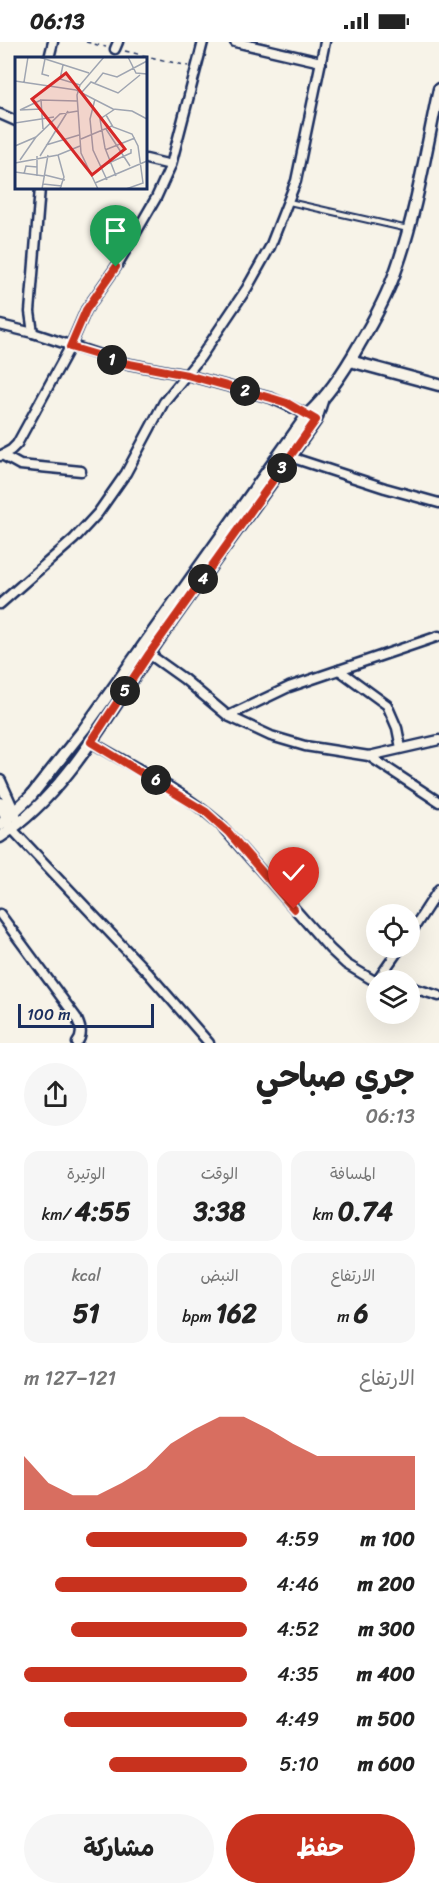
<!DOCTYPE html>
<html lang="ar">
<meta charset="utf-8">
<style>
body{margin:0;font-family:Sriracha,"Playpen Sans Arabic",sans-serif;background:#f6f6f6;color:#222;direction:rtl;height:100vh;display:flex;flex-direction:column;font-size:22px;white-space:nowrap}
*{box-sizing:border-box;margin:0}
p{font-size:20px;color:#767676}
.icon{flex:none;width:33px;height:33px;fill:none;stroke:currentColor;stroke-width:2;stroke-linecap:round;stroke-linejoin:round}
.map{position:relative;height:1001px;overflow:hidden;direction:ltr}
.details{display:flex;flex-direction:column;background:#fff;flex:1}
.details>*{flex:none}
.buttons{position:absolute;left:366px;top:862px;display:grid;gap:12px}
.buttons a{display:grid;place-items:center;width:54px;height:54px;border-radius:50%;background:#fff;box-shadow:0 6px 24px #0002;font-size:30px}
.scale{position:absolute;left:18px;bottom:15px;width:136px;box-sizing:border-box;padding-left:6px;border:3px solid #1b2f5e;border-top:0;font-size:16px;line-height:21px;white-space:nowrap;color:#1b2f5e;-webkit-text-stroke:4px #f7f3e8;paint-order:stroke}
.pin{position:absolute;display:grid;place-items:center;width:51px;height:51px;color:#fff;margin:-62px -26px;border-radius:50% 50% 50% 0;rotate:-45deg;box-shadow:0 0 6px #0007}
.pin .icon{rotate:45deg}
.km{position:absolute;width:30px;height:30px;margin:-15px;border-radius:50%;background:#222;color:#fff;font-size:16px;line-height:30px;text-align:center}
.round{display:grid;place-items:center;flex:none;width:63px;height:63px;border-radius:32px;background:#f6f6f6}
.summary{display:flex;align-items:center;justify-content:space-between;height:102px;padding:0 24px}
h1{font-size:33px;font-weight:700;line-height:45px}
.figures{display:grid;grid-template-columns:repeat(3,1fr);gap:9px;height:102px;padding:6px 24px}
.figures div{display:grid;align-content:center;border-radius:15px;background:#f6f6f6;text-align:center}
.figures b{font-size:26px;font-weight:700}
.figures small{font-size:16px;font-weight:400}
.figures p{font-size:16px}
.chart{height:168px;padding:12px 24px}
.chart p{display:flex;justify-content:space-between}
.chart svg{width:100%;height:108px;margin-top:6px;fill:#c8321e;opacity:.7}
.primary-button{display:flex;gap:12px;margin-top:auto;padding:12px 24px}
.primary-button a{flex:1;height:69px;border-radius:36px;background:#c8321e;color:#fff;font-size:24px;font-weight:700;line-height:69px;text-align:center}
.primary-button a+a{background:#f6f6f6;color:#222}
ul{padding:0 24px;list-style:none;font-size:20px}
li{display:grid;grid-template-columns:96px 72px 1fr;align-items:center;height:45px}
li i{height:15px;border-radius:8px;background:#c8321e}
.status{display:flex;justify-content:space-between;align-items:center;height:42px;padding:0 30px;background:#fff;direction:ltr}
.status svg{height:16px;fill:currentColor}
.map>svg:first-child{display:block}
</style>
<div class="status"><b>06:13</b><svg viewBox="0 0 49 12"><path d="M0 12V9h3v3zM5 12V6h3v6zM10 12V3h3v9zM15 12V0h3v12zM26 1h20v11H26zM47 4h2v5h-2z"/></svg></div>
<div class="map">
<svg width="439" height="1001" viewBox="0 0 439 1001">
<rect width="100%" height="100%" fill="#f7f3e8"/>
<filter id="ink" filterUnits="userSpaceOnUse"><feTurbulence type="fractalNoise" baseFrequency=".0167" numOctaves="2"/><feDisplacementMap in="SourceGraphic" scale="12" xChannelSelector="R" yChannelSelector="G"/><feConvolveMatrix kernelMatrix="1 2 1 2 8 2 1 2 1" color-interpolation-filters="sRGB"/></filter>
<g filter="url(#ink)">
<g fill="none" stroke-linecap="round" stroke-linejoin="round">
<!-- service casing -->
<g stroke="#1b2f5e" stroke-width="8">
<path id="service" d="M289 160 408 187"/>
</g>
<!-- minor casing -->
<g stroke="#1b2f5e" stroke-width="13">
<g id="minor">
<path d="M235 0 321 20"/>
<path d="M115 7 118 0"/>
<path d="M49 16 53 0"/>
<path d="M0 72 16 79"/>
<path d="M146 117 171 123"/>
<path d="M0 283 33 291 124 321 187 333 271 356 311 374"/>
<path d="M33 291 30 270 40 146"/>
<path d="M2 413 20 423 81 429"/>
<path d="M0 414 11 408 17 402 70 305 86 268 116 225 156 156 171 123 203 0"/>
<path d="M290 415 385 446 439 461"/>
<path d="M0 562 74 497 98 471 126 431 164 360 200 316 247 246 270 205 296 139 325 0"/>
<path d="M149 612 184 637 228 674 271 694 305 704 369 714 439 698"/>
<path d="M339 628 387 663 397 686 401 706"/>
<path d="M228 674 289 645 439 594"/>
<path d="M91 700C134 725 181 748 219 781L330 907 346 922 376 940"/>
<path d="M369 714 439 760"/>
<path d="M11 786 149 932 209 1001"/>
<path d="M0 872 76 975C80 984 84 992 77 1001"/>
<path d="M410 892 439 847"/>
<path d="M377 939 400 906"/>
<path d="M410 945 439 954"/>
</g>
</g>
<!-- tertiary casing -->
<g stroke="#1b2f5e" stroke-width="15">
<g id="tertiary">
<path d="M350 319 439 343"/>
<path d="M0 739 17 777"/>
<path d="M0 761 9 783"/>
</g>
</g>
<!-- secondary casing -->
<g stroke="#1b2f5e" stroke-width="15">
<g id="secondary">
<path d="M0 783 31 754 84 687 308 372C329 353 345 328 359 303 374 278 388 252 397 225 417 168 426 107 439 47"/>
<path d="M0 795C65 753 106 675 149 612 203 533 261 456 316 378L322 359"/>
</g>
</g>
<!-- path -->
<g stroke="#1b2f5e" stroke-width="1.5" stroke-dasharray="4.5 4.5" stroke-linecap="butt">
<path d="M86 0 106 5"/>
<path d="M125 9 188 24"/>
</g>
<!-- service -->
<use href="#service" stroke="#f7f3e8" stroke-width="4"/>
<!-- minor -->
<use href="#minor" stroke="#f7f3e8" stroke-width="8"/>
<!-- tertiary -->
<use href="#tertiary" stroke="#f7f3e8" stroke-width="10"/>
<!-- secondary -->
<use href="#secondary" stroke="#f7f3e8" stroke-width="10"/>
</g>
</g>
<g fill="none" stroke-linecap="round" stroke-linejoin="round" filter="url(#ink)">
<!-- route casing -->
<g stroke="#fff" stroke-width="12">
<path id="route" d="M116 225 86 268 70 305 124 321 187 333 271 356 287 361 316 378 149 612 91 700 206 770 228 790 294 867"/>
</g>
<!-- route -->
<use href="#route" stroke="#c8321e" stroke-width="8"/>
</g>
<!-- overview -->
<g transform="translate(15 15)">
<rect width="132" height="132" fill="#f7f3e8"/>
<path fill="none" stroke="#9fa5b1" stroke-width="1.5" d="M24 0 74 16M113 0 121 16 132 17M30 2 27 17 34 19M48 8 45 22 65 28M0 24 61 33M9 25 13 0M80 26 88 16 102 20 132 4M61 33 98 52 117 54 132 62M67 35 76 25 103 36 125 18M80 42 75 62 78 93 92 123M26 43 5 53 26 52M100 52 85 62 90 91 101 119M91 58 98 70 117 77 123 89 128 126 111 132M0 66 39 60M28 72 26 43 62 44M91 72 115 109M66 82 97 69M31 88 64 78M0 89 21 80 45 57 63 54M90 93 120 81M43 98 49 120 45 132M25 99 53 54M5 103 21 80M0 106 43 98 65 89M85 110 116 96V92M0 115 29 119M9 117 11 109 22 110M30 118 50 123M22 119V99M80 126 132 104M28 127 47 129M27 132 33 98M83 132 66 96 62 38 65 28 89 0"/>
<path fill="#d62828" fill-opacity="0.15" stroke="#d62828" stroke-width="3" d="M51 16 110 92 77 118 17 42Z"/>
<rect width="132" height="132" fill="none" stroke="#1b2f5e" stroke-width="3"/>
</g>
</svg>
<div class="buttons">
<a><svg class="icon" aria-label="locate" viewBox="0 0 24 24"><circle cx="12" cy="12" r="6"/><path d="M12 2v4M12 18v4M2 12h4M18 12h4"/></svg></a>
<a><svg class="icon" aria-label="layers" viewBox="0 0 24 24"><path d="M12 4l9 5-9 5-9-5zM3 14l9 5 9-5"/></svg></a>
</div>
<div class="scale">100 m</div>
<div class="pin" style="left:116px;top:225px;background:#1e9e55"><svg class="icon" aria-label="arrive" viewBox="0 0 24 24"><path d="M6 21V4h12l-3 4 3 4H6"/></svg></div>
<div class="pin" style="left:294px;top:867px;background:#d93025"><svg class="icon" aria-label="check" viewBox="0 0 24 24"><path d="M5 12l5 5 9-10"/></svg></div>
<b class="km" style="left:112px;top:318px">1</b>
<b class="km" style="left:245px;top:349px">2</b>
<b class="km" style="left:282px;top:426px">3</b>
<b class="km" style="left:203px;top:537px">4</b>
<b class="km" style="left:125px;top:649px">5</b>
<b class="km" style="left:156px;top:738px">6</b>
</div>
<section class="details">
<div class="summary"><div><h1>جري صباحي</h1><p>06:13</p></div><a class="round"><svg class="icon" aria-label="share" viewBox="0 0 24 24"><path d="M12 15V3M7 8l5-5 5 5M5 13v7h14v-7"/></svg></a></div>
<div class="figures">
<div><p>المسافة</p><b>0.74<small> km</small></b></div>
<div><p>الوقت</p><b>3:38</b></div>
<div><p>الوتيرة</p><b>4:55<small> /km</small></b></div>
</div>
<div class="figures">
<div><p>الارتفاع</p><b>6<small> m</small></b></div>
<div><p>النبض</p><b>162<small> bpm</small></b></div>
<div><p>kcal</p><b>51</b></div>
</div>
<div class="chart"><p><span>الارتفاع</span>121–127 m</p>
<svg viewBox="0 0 160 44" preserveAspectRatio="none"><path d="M0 44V22L10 33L20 38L30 38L40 33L50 27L60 17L70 11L80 6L90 6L100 11L110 17L120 22L130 22L140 22L150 22L160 22V44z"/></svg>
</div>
<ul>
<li><b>100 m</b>4:59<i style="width:72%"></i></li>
<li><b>200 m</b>4:46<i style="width:86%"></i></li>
<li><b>300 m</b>4:52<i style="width:79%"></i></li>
<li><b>400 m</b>4:35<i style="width:100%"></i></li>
<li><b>500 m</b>4:49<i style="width:82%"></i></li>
<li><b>600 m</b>5:10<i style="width:62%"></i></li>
</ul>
<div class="primary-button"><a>حفظ</a><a>مشاركة</a></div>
</section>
